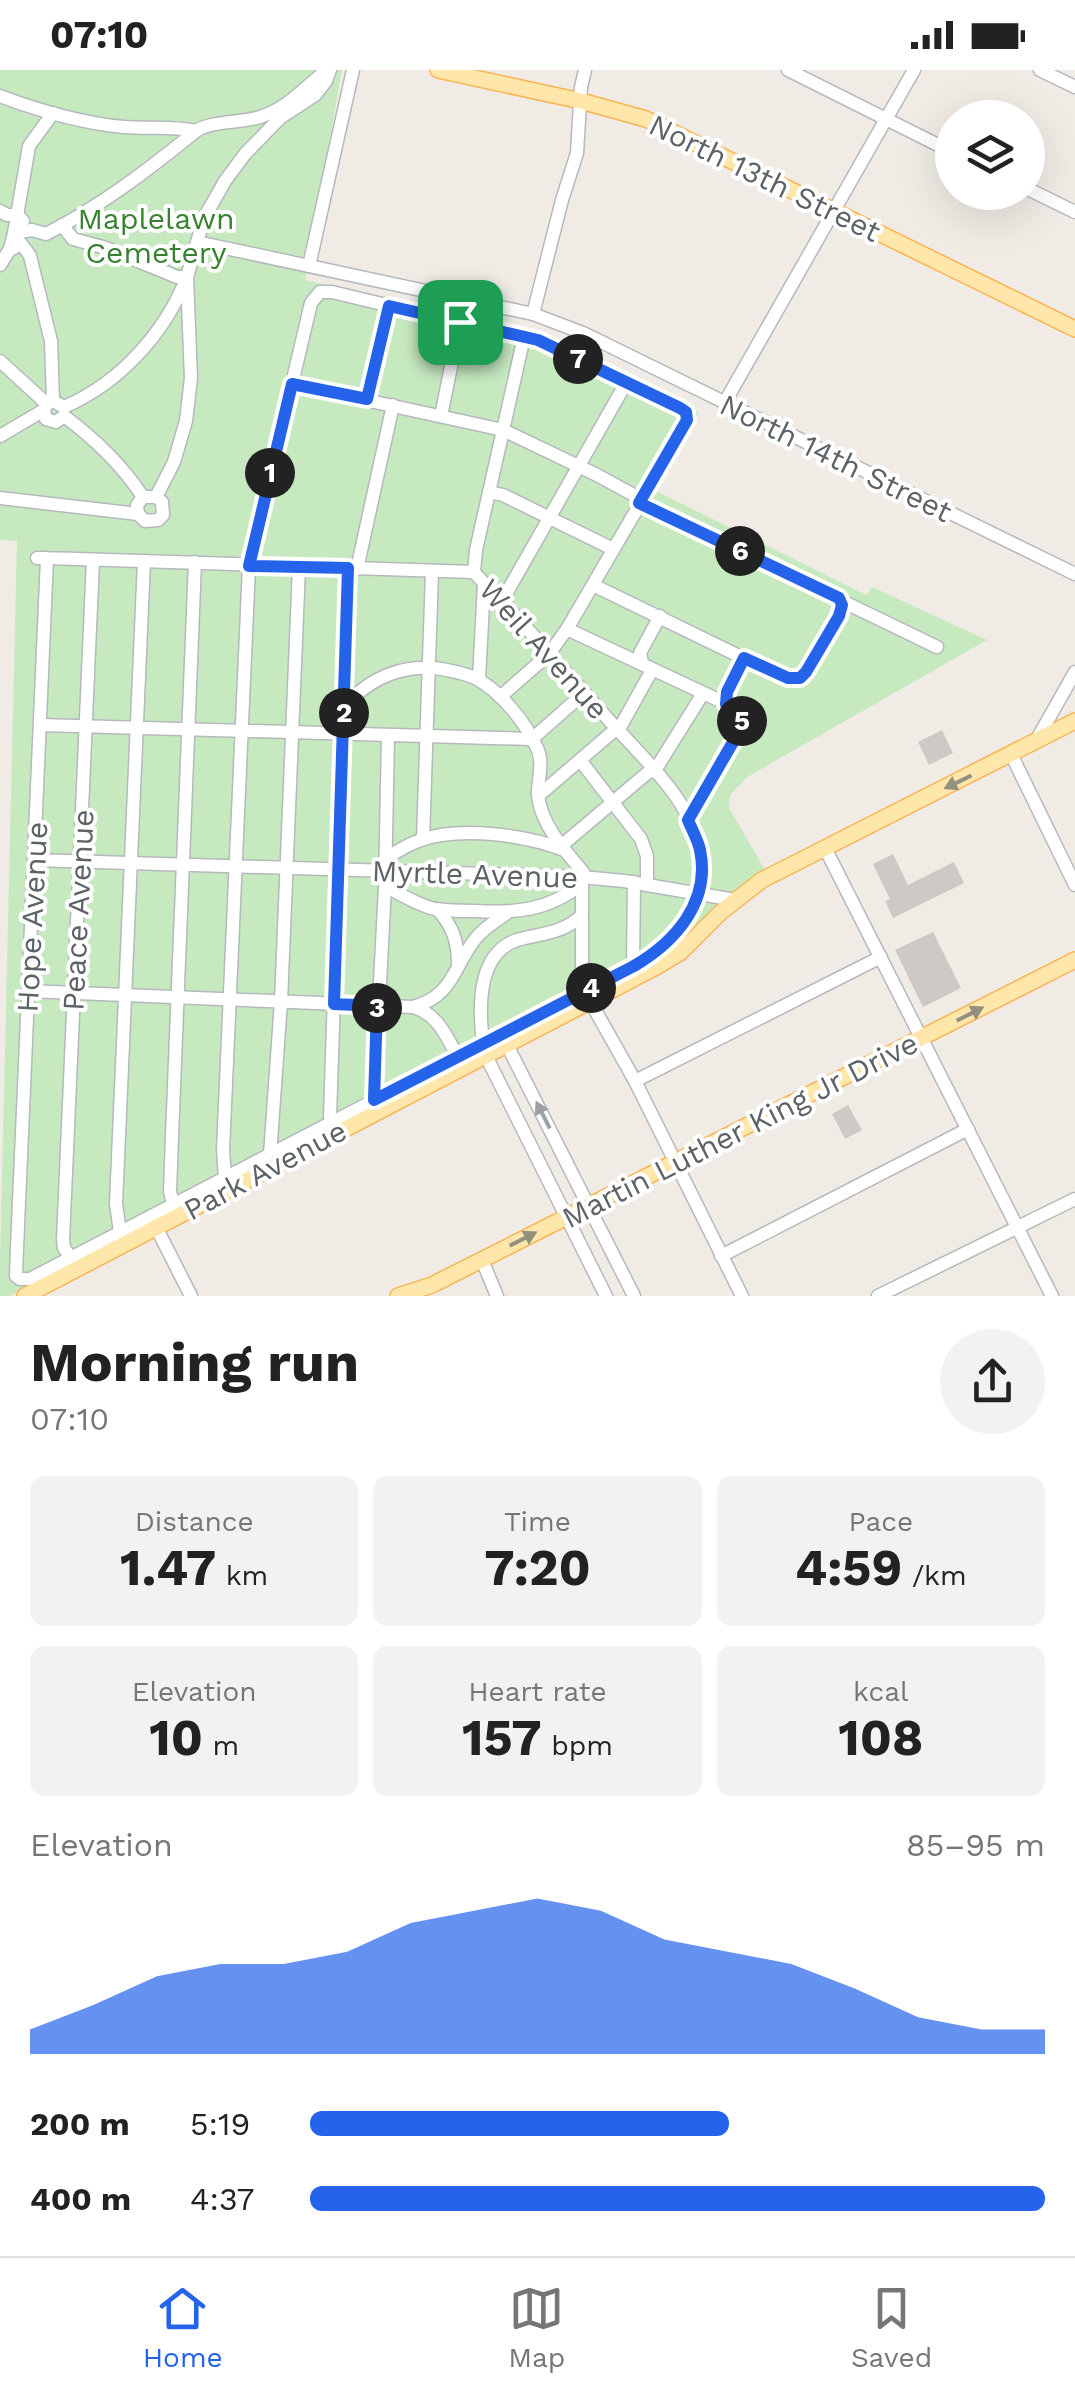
<!DOCTYPE html>
<meta charset="utf-8">
<style>
body{margin:0;font-family:"Work Sans",sans-serif;background:#f2f2f2;color:#222;height:100vh;display:flex;flex-direction:column;font-size:38px;white-space:nowrap}
*{box-sizing:border-box;margin:0}
p{font-size:32px;color:#767676}
.icon{flex:none;width:55px;height:55px;fill:none;stroke:currentColor;stroke-width:2;stroke-linecap:round;stroke-linejoin:round}
.map{position:relative;height:1226px;overflow:hidden}
.drawer{display:flex;flex-direction:column;background:#fff;flex:1}
.drawer>*{flex:none}
.buttons{position:absolute;left:935px;top:30px;display:grid;gap:20px}
.buttons a{display:grid;place-items:center;width:110px;height:110px;border-radius:50%;background:#fff;box-shadow:0 10px 40px #0002;font-size:50px}
.pin{position:absolute;display:grid;place-items:center;width:85px;height:85px;color:#fff;margin:-42px;border-radius:20px;box-shadow:0 5px 15px #0006}
.km{position:absolute;width:50px;height:50px;margin:-25px;border-radius:50%;background:#222;color:#fff;font-size:28px;line-height:50px;text-align:center}
.round{display:grid;place-items:center;flex:none;width:105px;height:105px;border-radius:52px;background:#f2f2f2}
.head{display:flex;align-items:center;justify-content:space-between;height:170px;padding:0 30px}
h1{font-size:55px;font-weight:700;line-height:75px}
.stats{display:grid;grid-template-columns:repeat(3,1fr);gap:15px;height:170px;padding:10px 30px}
.stats div{display:grid;align-content:center;border-radius:15px;background:#f2f2f2;text-align:center}
.stats b{font-size:50px;font-weight:700}
.stats small{font-size:28px;font-weight:400}
.stats p{font-size:28px}
.chart{height:280px;padding:20px 30px}
.chart p{display:flex;justify-content:space-between}
.chart svg{width:100%;height:180px;margin-top:10px;fill:#2563eb;opacity:.7}
ul{padding:0 30px;list-style:none;font-size:32px}
li{display:grid;grid-template-columns:160px 120px 1fr;align-items:center;height:75px}
li i{height:25px;border-radius:12px;background:#2563eb}
.status{display:flex;justify-content:space-between;align-items:center;height:70px;padding:0 50px;background:#fff;direction:ltr}
.status svg{height:28px;fill:currentColor}
.dock{display:flex;justify-content:space-around;align-items:center;height:140px;border-top:2px solid #e0e0e0;background:#fff;font-size:28px;color:#767676}
.dock a{display:grid;justify-items:center;gap:5px}
.dock .selected{color:#2563eb}
.map>svg:first-child{display:block}
</style>
<div class="status"><b>07:10</b><svg viewBox="0 0 49 12"><path d="M0 12V9h3v3zM5 12V6h3v6zM10 12V3h3v9zM15 12V0h3v12zM26 1h20v11H26zM47 4h2v5h-2z"/></svg></div>
<div class="map">
<svg width="1075" height="1226" viewBox="0 0 1075 1226">
<rect width="100%" height="100%" fill="#f0ece5"/>
<!-- green -->
<path fill="#c6e9c0" d="M0 0H342L305 210 539 263 699 343 654 420 866 525 872 517 987 570 747 707 730 725 729 738 765 800 716 834 695 858 655 890 10 1226H0V1194L17 471 0 470Z"/>
<!-- building -->
<g fill="#cdc9c4">
<path d="M942 660 953 683 929 695 918 672Z"/>
<path d="M893 784 908 815 954 792 964 813 893 848 885 831 890 829 873 794Z"/>
<path d="M933 862 961 918 923 937 895 880Z"/>
<path d="M848 1035 862 1060 845 1069 832 1044Z"/>
</g>
<g fill="none" stroke-linecap="round" stroke-linejoin="round">
<!-- minor casing -->
<g stroke="#b5b9bc" stroke-width="15">
<g id="minor">
<path d="M788 0 952 82"/>
<path d="M1040 0 1075 17"/>
<path d="M0 26C40 41 81 53 124 57 148 59 172 56 196 61 210 51 241 53 260 47 288 38 305 17 327 0"/>
<path d="M53 43 29 76 14 163C19 174 25 177 30 186L51 271 53 331"/>
<path d="M1028 119 1075 142"/>
<path d="M0 141 7 145H18L23 151"/>
<path d="M197 172 533 244 583 263 1075 504"/>
<path d="M10 179 14 163 32 160 46 164C101 136 148 100 196 61"/>
<path d="M0 195 10 179 14 178"/>
<path d="M309 196 353 0"/>
<path d="M533 244 562 130 577 83 581 17 585 0"/>
<path d="M0 291 47 334"/>
<path d="M292 314 503 360 597 405 641 429"/>
<path d="M367 329 389 236"/>
<path d="M725 332 914 0"/>
<path d="M44 340 46 349 56 352 64 346"/>
<path d="M64 346C95 369 122 395 143 427H156L162 432 163 445 158 450 145 451 138 444 137 435 143 427"/>
<path d="M441 346 460 252"/>
<path d="M0 366 44 340 47 334 53 331 64 337C120 313 165 263 187 207H177L165 202 106 178 73 169 62 155"/>
<path d="M489 422 503 425 613 479"/>
<path d="M156 427 174 392 186 351 191 308 187 207 204 148 225 111 245 84 280 48 315 25 326 11 330 0"/>
<path d="M0 428 138 444"/>
<path d="M639 433 937 577"/>
<path d="M37 488H47L474 502C484 514 495 524 506 535 540 573 574 611 608 649 631 675 671 713 686 743 720 809 694 861 633 896L30 1209H20L16 1206 17 1178 47 488"/>
<path d="M357 499 393 335"/>
<path d="M474 502 476 480 524 267"/>
<path d="M593 515 776 604C788 609 796 612 806 602L839 546 842 535 839 529"/>
<path d="M502 531 626 313"/>
<path d="M567 559 727 634 741 644 743 653 740 660 689 750"/>
<path d="M642 593 640 583 660 546"/>
<path d="M479 609 484 514"/>
<path d="M727 634V622L744 588"/>
<path d="M344 637C371 606 407 592 447 600 457 602 468 604 477 609 501 622 526 653 537 678 544 692 538 708 538 723 539 752 565 781 583 802L580 815C548 841 514 843 475 841 462 841 448 841 435 839 417 835 401 824 385 816"/>
<path d="M41 655 532 669"/>
<path d="M618 661 652 600"/>
<path d="M532 669 584 623"/>
<path d="M1036 671 1075 602"/>
<path d="M1011 684 1075 815"/>
<path d="M580 690 641 769 647 786V815"/>
<path d="M654 702 702 625"/>
<path d="M538 726 616 659"/>
<path d="M423 769 432 501"/>
<path d="M561 776 652 699"/>
<path d="M825 778 1052 1226"/>
<path d="M385 789C396 782 408 774 421 770 460 756 526 765 564 780"/>
<path d="M34 790 582 807 624 811 735 830"/>
<path d="M582 812V923"/>
<path d="M437 839C453 856 458 872 458 895"/>
<path d="M633 896 634 812"/>
<path d="M29 921 413 937C438 944 446 966 458 987"/>
<path d="M590 931 635 1011 742 1226"/>
<path d="M413 937C454 926 453 896 476 868 485 857 496 851 507 843"/>
<path d="M506 973 634 1226"/>
<path d="M483 974C479 940 476 884 517 870 541 863 563 864 582 845"/>
<path d="M485 984 606 1226"/>
<path d="M635 1011 881 887"/>
<path d="M374 1030 385 816 388 666"/>
<path d="M332 1052 330 1047 348 498"/>
<path d="M270 1085 281 932 299 497"/>
<path d="M225 1108 223 1080 249 496 311 233 320 222H332L537 271 686 342 687 350 679 367 567 559 549 584 500 627"/>
<path d="M173 1135 170 1121 172 1066 195 492"/>
<path d="M156 1157 191 1226"/>
<path d="M120 1162 116 1134 144 491"/>
<path d="M721 1186 968 1059"/>
<path d="M71 1188 64 1178 63 1170 93 490"/>
<path d="M482 1190 497 1226"/>
<path d="M878 1226 1075 1129"/>
</g>
</g>
<!-- major casing -->
<g stroke="#f9b454" stroke-width="18">
<g id="major">
<path d="M438 0 581 31 646 49 1075 259"/>
<path d="M25 1226 656 897 681 882 721 842 762 810 1075 651"/>
<path d="M398 1226 432 1215 1075 890"/>
</g>
</g>
<!-- minor -->
<use href="#minor" stroke="#fff" stroke-width="12"/>
<!-- major -->
<use href="#major" stroke="#ffe6ab" stroke-width="15"/>
</g>
<!-- one-way arrows -->
<defs><path id="oneway-solid" d="M-6-.8H1V-3.2L6.5 0L1 3.2V.8H-6Z" transform="scale(2.5)"/></defs>
<g fill="#95907e">
<use href="#oneway-solid" transform="translate(958 712) rotate(154)"/>
<use href="#oneway-solid" transform="translate(970 944) rotate(-27)"/>
<use href="#oneway-solid" transform="translate(523 1169) rotate(-27)"/>
</g>
<use fill="#9da1a3" href="#oneway-solid" transform="translate(543 1045) rotate(-117)"/>
<g fill="none" stroke-linecap="round" stroke-linejoin="round">
<!-- route casing -->
<g stroke="#fff" stroke-width="20">
<path id="route" d="M389 236 538 270 680 338 686 342 687 350 639 433 839 528 842 535 839 546 806 602 800 608H788L744 588 727 622 726 634 739 641 742 647 740 660 688 750C692 760 698 770 700 780 711 832 675 872 634 896L374 1030 377 936 334 934 348 498 249 496 292 314 367 329Z"/>
</g>
<!-- route -->
<use href="#route" stroke="#2563eb" stroke-width="12"/>
</g>
<g text-anchor="middle" dominant-baseline="central" stroke-width="8" stroke-linejoin="round" paint-order="stroke">
<!-- street labels -->
<g font-size="30" fill="#5c6266" stroke="#fff">
<text transform="translate(765 108) rotate(26)">North 13th Street</text>
<text transform="translate(836 388) rotate(26)">North 14th Street</text>
<text transform="translate(544 579) rotate(48)">Weil Avenue</text>
<text transform="translate(475 804) rotate(2)">Myrtle Avenue</text>
<text transform="translate(78 840) rotate(-87)">Peace Avenue</text>
<text transform="translate(32 847) rotate(-87)">Hope Avenue</text>
<text transform="translate(740 1060) rotate(-27)">Martin Luther King Jr Drive</text>
<text transform="translate(265 1100) rotate(-28)">Park Avenue</text>
</g>
<!-- park labels -->
<g font-size="30" fill="#378230" stroke="#fff">
<text x="156" y="148">Maplelawn<tspan x="156" dy="34">Cemetery</tspan></text>
</g>
</g>
</svg>
<div class="buttons">
<a><svg class="icon" aria-label="layers" viewBox="0 0 24 24"><path d="M12 4l9 5-9 5-9-5zM3 14l9 5 9-5"/></svg></a>
</div>
<div class="pin" style="left:460px;top:252px;background:#1e9e55"><svg class="icon" aria-label="arrive" viewBox="0 0 24 24"><path d="M6 21V4h12l-3 4 3 4H6"/></svg></div>
<b class="km" style="left:270px;top:403px">1</b>
<b class="km" style="left:344px;top:643px">2</b>
<b class="km" style="left:377px;top:938px">3</b>
<b class="km" style="left:591px;top:918px">4</b>
<b class="km" style="left:742px;top:651px">5</b>
<b class="km" style="left:740px;top:481px">6</b>
<b class="km" style="left:578px;top:289px">7</b>
</div>
<section class="drawer">
<div class="head"><div><h1>Morning run</h1><p>07:10</p></div><a class="round"><svg class="icon" aria-label="share" viewBox="0 0 24 24"><path d="M12 15V3M7 8l5-5 5 5M5 13v7h14v-7"/></svg></a></div>
<div class="stats">
<div><p>Distance</p><b>1.47<small> km</small></b></div>
<div><p>Time</p><b>7:20</b></div>
<div><p>Pace</p><b>4:59<small> /km</small></b></div>
</div>
<div class="stats">
<div><p>Elevation</p><b>10<small> m</small></b></div>
<div><p>Heart rate</p><b>157<small> bpm</small></b></div>
<div><p>kcal</p><b>108</b></div>
</div>
<div class="chart"><p><span>Elevation</span>85–95 m</p>
<svg viewBox="0 0 160 44" preserveAspectRatio="none"><path d="M0 44V38L10 32L20 25L30 22L40 22L50 19L60 12L70 9L80 6L90 9L100 16L110 19L120 22L130 28L140 35L150 38L160 38V44z"/></svg>
</div>
<ul>
<li><b>200 m</b>5:19<i style="width:57%"></i></li>
<li><b>400 m</b>4:37<i style="width:100%"></i></li>
</ul>
</section>
<nav class="dock">
<a class="selected"><svg class="icon" aria-label="home" viewBox="0 0 24 24"><path d="M3 11l9-7 9 7M6 9v11h12V9"/></svg>Home</a>
<a><svg class="icon" aria-label="map" viewBox="0 0 24 24"><path d="M3 6l6-2 6 2 6-2v14l-6 2-6-2-6 2zM9 4v14M15 6v14"/></svg>Map</a>
<a><svg class="icon" aria-label="saved" viewBox="0 0 24 24"><path d="M7 4h10v16l-5-4-5 4z"/></svg>Saved</a>
</nav>
